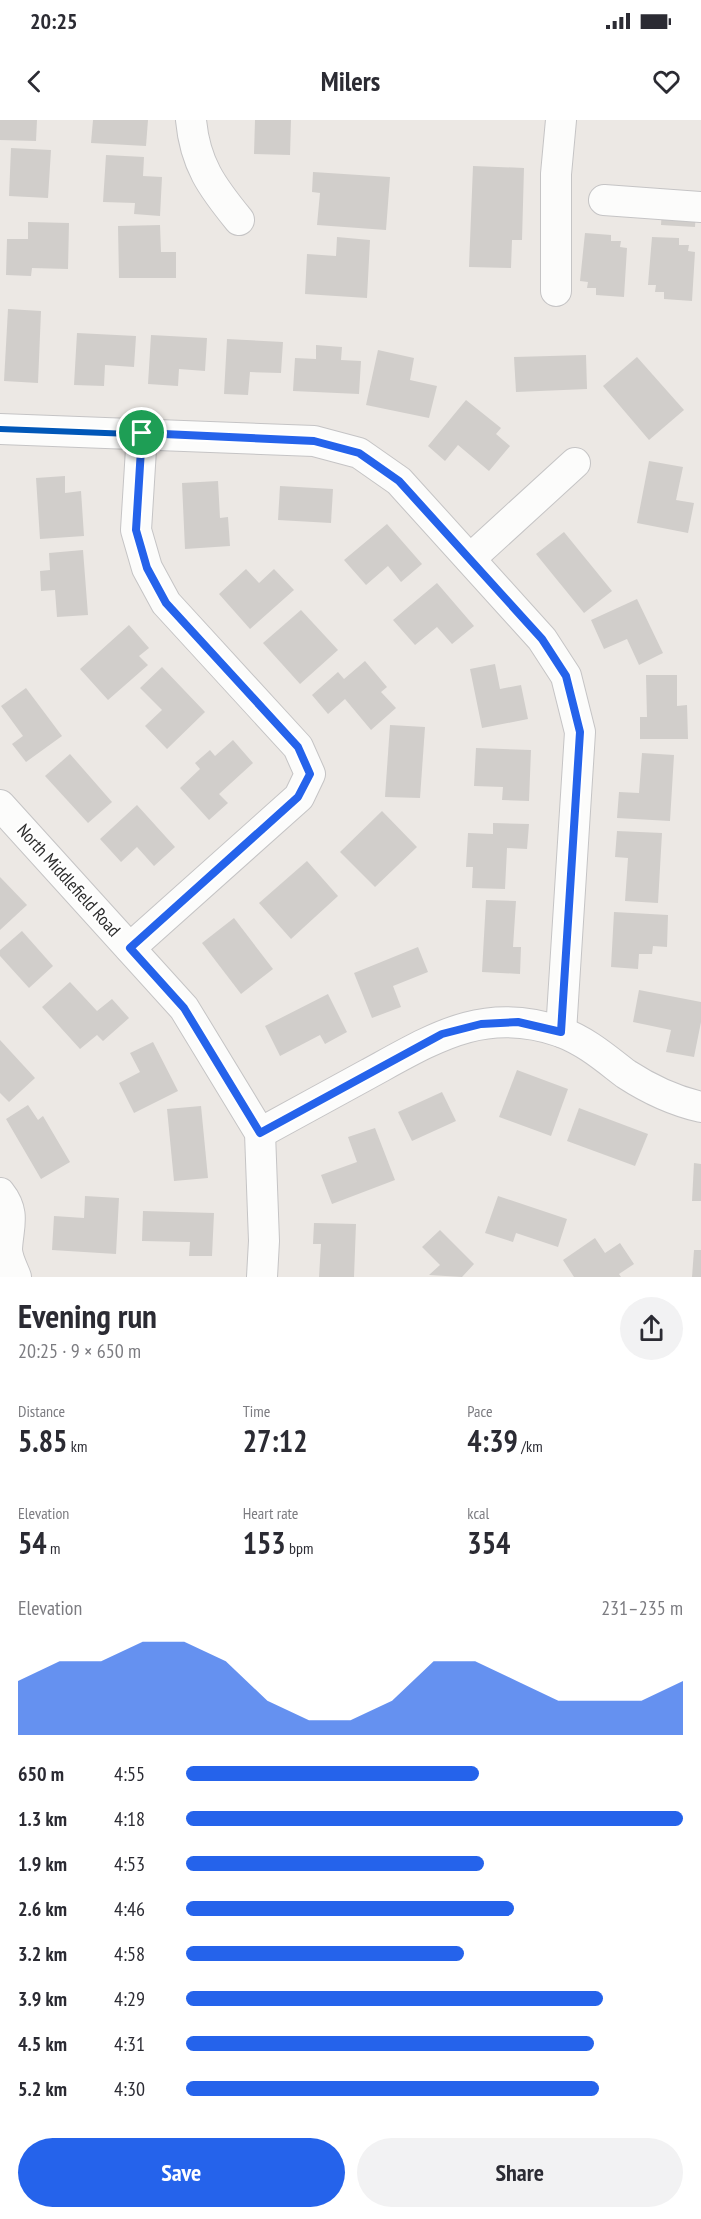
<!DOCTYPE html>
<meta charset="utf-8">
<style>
body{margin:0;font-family:"PT Sans Narrow",sans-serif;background:#f2f2f3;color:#2b2b33;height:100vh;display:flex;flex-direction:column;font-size:22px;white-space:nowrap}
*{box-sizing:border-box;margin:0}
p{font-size:20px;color:#7c7c81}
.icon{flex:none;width:33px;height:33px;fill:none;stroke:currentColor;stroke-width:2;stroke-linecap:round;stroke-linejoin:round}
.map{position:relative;height:1157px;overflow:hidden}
.panel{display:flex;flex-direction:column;background:#fff;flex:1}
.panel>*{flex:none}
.pin{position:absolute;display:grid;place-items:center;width:51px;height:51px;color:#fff;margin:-26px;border:3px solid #fff;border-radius:50%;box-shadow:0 2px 6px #0007}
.round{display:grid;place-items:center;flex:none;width:63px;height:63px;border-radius:32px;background:#f2f2f3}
.summary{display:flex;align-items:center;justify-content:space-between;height:102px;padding:0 18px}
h1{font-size:33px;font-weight:700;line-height:45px}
.metrics{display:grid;grid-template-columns:repeat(3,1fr);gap:9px;height:102px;padding:6px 18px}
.metrics div{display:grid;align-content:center}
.metrics b{font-size:30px;font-weight:700}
.metrics small{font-size:16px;font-weight:400}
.metrics p{font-size:16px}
.chart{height:168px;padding:12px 18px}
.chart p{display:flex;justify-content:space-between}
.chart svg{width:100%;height:108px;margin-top:6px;fill:#2563eb;opacity:.7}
.cta{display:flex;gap:12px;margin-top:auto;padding:12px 18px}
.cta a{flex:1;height:69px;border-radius:36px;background:#2563eb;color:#fff;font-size:24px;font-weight:700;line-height:69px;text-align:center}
.cta a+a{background:#f2f2f3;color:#2b2b33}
ul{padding:0 18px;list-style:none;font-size:20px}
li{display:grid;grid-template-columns:96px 72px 1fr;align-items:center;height:45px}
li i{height:15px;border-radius:8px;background:#2563eb}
.status{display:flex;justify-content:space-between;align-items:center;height:42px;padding:0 30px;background:#fff;direction:ltr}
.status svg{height:16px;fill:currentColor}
header{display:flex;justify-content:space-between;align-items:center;height:78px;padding:0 18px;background:#fff;font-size:27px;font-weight:700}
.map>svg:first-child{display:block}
</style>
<div class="status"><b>20:25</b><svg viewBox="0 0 49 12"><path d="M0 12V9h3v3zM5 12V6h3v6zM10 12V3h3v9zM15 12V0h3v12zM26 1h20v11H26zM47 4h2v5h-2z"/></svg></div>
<header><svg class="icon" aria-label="back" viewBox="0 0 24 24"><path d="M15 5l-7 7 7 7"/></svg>Milers<svg class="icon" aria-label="heart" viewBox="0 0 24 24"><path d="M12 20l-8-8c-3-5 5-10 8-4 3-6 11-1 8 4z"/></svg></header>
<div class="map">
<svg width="701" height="1157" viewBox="0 0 701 1157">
<rect width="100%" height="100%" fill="#ece8e4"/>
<!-- building -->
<g fill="#d1cecb">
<path d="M0 0H37L36 21 0 20Z"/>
<path d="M93 0H148L146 26 91 23Z"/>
<path d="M255 0H291L290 35 254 34Z"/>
<path d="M11 28 51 30 48 78 9 76Z"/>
<path d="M106 35 144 37 143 56 162 57 160 96 134 94 135 83 103 82Z"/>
<path d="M473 46 524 48 522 120H512L511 148 469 147Z"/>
<path d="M313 52 390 57 386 110 317 105 320 73 312 72Z"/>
<path d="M662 88 696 90 695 107 661 105Z"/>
<path d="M28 102 69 103 68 149 32 148 31 156 6 155 7 119H28Z"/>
<path d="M160 105 161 132H176V158H119L118 106Z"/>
<path d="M585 113 611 115V121H621L620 127 627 128 624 177 596 175V168H587L588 162 580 161Z"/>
<path d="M337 117 370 120 367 178 305 174 307 134 336 136Z"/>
<path d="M652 117 679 118V125H689L688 131 695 132 692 181 664 179V172H655L656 165H648Z"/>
<path d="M8 189 41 191 38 263 4 261Z"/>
<path d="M77 213 136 216 134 247 105 245 104 266 74 265Z"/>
<path d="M151 215 207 218 205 251 179 249 178 266 148 264Z"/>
<path d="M227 219 283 222 281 253 250 252 248 275 224 274Z"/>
<path d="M316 225 342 227 341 240 361 241 359 274 293 271 295 238 316 239Z"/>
<path d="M378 230 414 238 410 260 437 266 429 298 366 285Z"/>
<path d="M586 235 587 269 516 272 514 237Z"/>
<path d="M637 237 684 290 649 320 603 266Z"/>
<path d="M466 280 501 308 496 314 510 326 489 351 458 325 445 341 428 326Z"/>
<path d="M649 341 683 347 676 380 694 383 688 413 637 403Z"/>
<path d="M65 356V373L81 371 84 416 40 419 36 358Z"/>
<path d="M218 361 220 398 228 397 230 426 185 429 182 363Z"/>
<path d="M280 366 333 369 331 403 278 400Z"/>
<path d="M387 404 422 444 401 462 388 446 366 465 344 440Z"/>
<path d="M564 412 612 471 584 493 536 434Z"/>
<path d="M83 430 88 495 57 497 55 470 41 471 40 451 50 450 49 433Z"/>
<path d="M246 449 259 463 274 449 294 470 250 509 219 474Z"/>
<path d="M437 463 474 506 452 524 437 507 415 525 393 500Z"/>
<path d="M637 479 663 533 639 545 627 519 604 529 591 500Z"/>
<path d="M301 490 338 530 300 564 263 523Z"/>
<path d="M129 505 149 528 139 536 148 545 108 580 80 549Z"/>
<path d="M365 541 387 567 381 572 396 588 371 610 345 579 328 594 312 575 338 552 344 559Z"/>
<path d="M495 544 500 569 521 565 528 599 482 608 470 549Z"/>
<path d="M162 547 205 592 167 629 145 606 162 590 140 568Z"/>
<path d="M646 555H677V586L687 585 688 619H640V597H647Z"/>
<path d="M26 568 62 616 26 642 12 624 23 616 1 586Z"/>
<path d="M390 605 425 607 420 678 385 677Z"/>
<path d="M233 620 253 643 219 674 228 683 209 700 180 668 200 649 195 643 210 630 215 636Z"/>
<path d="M476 628 531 630 529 681 502 680 503 667 474 666Z"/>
<path d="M642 633 674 635 670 701 617 698 619 672 639 673Z"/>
<path d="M70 634 112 682 88 703 45 656Z"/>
<path d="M137 685 175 727 154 746 137 727 121 742 100 719Z"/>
<path d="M382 691 417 727 375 767 340 732Z"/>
<path d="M493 703 529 704 527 729 507 728 505 769 472 768 473 747H466L468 713 493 714Z"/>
<path d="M617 711 662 713 658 783 625 781 628 738 615 737Z"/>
<path d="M307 741 338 776 291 819 259 783Z"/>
<path d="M0 757 27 785 0 810Z"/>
<path d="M486 780 516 781 513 827H521L520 854 482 852Z"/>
<path d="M614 792 668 795 667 827 653 826 652 834H639L638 849 611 847Z"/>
<path d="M234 798 273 849 241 874 202 823Z"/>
<path d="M22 811 53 846 29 868 0 836V830Z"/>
<path d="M418 827 428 852 393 866 401 887 372 898 354 853Z"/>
<path d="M70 862 97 891 112 879 129 898 103 921 97 915 80 929 42 887Z"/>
<path d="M639 870 701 882V902L694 937 666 932 671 910 633 902Z"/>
<path d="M328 874 347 912 325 924 320 915 280 936 265 906Z"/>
<path d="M0 920 35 958 9 982 0 973Z"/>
<path d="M153 922 178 971 134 993 119 963 140 952 130 933Z"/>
<path d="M517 950 568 969 551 1016 499 997Z"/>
<path d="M442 972 456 1001 412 1021 398 992Z"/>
<path d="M28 985 38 1000 43 996 70 1042 41 1059 6 999Z"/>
<path d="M201 986 208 1058 174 1061 167 989Z"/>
<path d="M579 988 648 1014 635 1046 567 1021Z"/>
<path d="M375 1008 395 1060 332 1084 321 1055 357 1042 348 1017Z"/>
<path d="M694 1043 701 1044V1081H692Z"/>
<path d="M85 1076 119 1078 116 1134 52 1130 54 1096 84 1098Z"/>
<path d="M498 1076 567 1099 558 1127 516 1113 513 1122 485 1113Z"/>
<path d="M143 1091 214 1093 212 1136H189L190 1122 142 1121Z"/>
<path d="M314 1103 356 1104 354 1157H319L321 1124H313Z"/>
<path d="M440 1110 474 1144 462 1157 429 1155 440 1145 422 1127Z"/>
<path d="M595 1118 605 1133 620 1123 634 1144 619 1154 621 1157H574L563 1140Z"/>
<path d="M694 1130H701V1157H692Z"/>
</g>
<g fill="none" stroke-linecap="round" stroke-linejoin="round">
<!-- minor casing -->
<g stroke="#c5c4c5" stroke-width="32">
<g id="minor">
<path d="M191 0C195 44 212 67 239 100"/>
<path d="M604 80 701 87"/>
<path d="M556 171V54L561 0"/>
<path d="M0 309 314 321 359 333 399 361 542 519 566 556 580 612 561 912"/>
<path d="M470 439 575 343"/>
<path d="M0 685 184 888 260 1013 264 1121 262 1157"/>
<path d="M130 828 299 677 310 654 298 627 166 483 147 448 136 410 142 313"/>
<path d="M260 1013C296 993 332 974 368 954 434 918 484 885 561 912 587 922 605 938 626 954 649 969 675 981 701 987"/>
<path d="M0 1073C16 1093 8 1107 7 1129 7 1138 13 1149 16 1157"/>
</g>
</g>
<!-- minor -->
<use href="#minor" stroke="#fcfcfb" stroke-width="30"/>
<!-- cycleway casing -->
<g stroke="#fff" stroke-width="10">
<g id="cycleway">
<path d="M0 309 314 321 359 333 399 361 542 519 566 556 580 612 561 912"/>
<path d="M130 828 299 677 310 654 298 627 166 483 147 448 136 410 142 313"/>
</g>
</g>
<!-- cycleway -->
<use href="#cycleway" stroke="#0057b8" stroke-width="6"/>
</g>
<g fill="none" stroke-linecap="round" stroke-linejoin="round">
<!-- route casing -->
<g stroke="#fff" stroke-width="12">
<path id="route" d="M142 313 314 321 359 333 399 361 542 519 566 556 580 612 561 912 518 902 481 904 442 914 260 1013 184 888 130 828 298 677 310 654 298 627 166 483 147 448 136 410Z"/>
</g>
<!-- route -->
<use href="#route" stroke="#2563eb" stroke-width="8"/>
</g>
<g text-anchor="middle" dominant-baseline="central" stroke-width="4.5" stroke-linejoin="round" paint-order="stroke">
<!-- street labels -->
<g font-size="18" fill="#2e2e2e" stroke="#fff">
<text transform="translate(69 760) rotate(48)">North Middlefield Road</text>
</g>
</g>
</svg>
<div class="pin" style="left:142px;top:313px;background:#1e9e55"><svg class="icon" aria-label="arrive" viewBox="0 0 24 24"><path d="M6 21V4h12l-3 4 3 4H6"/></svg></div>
</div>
<section class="panel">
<div class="summary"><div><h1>Evening run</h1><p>20:25 · 9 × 650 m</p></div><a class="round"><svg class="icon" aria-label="share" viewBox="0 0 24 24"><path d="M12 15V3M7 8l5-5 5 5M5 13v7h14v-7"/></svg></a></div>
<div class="metrics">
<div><p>Distance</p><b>5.85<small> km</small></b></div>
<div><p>Time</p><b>27:12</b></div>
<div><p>Pace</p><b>4:39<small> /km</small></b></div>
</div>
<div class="metrics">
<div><p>Elevation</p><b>54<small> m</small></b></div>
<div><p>Heart rate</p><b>153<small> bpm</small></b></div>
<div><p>kcal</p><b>354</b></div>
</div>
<div class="chart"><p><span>Elevation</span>231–235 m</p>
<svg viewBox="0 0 160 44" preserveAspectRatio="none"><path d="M0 44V22L10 14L20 14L30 6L40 6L50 14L60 30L70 38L80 38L90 30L100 14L110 14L120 22L130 30L140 30L150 30L160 22V44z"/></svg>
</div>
<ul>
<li><b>650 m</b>4:55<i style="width:59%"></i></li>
<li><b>1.3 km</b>4:18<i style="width:100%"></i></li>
<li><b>1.9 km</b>4:53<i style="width:60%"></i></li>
<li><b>2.6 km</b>4:46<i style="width:66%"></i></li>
<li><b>3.2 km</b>4:58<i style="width:56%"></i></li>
<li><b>3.9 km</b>4:29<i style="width:84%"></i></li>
<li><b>4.5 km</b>4:31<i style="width:82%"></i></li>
<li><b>5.2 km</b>4:30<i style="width:83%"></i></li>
</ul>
<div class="cta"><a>Save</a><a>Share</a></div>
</section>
